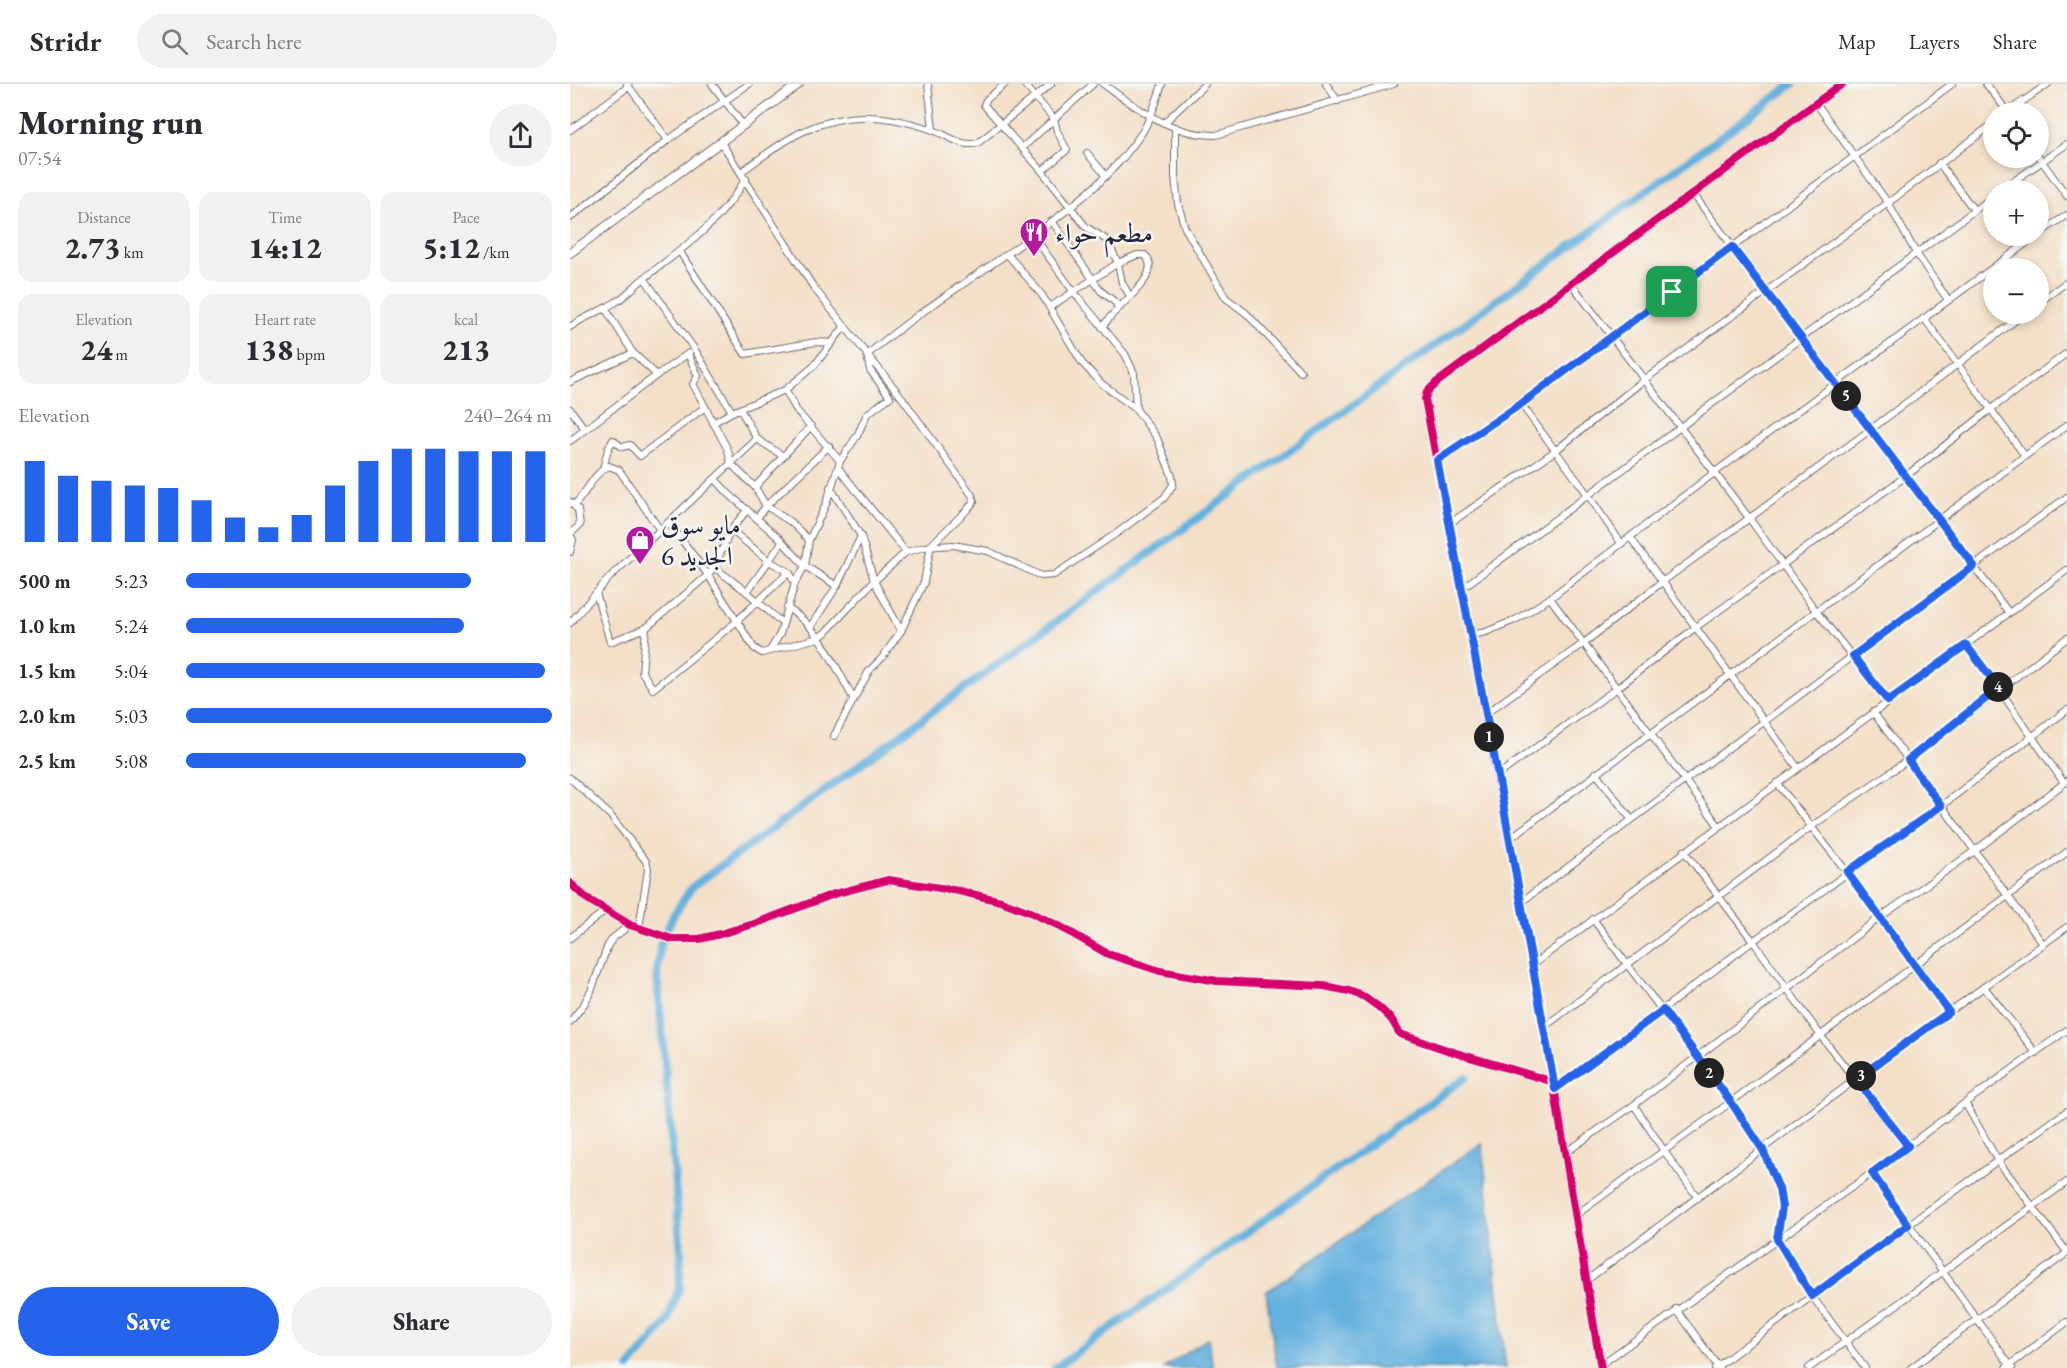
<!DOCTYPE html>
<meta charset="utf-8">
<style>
body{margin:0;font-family:"EB Garamond",Amiri,serif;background:#f2f2f3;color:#2b2b33;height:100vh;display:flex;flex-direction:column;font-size:22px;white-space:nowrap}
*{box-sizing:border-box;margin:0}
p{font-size:20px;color:#7c7c81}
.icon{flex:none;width:33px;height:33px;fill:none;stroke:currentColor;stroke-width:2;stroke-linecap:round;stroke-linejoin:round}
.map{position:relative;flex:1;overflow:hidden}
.side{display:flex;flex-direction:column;background:#fff;width:570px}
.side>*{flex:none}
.tools{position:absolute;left:1413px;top:18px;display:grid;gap:12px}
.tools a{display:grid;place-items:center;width:66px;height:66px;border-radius:50%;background:#fff;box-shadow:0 3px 9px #0003;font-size:30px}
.pin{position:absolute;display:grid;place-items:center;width:51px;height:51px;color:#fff;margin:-26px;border-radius:12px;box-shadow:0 3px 9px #0006}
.km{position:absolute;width:30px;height:30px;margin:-15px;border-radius:50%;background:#222;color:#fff;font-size:16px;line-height:30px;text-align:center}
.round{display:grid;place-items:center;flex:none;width:63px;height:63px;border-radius:32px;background:#f2f2f3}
.summary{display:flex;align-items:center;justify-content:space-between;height:102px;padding:0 18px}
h1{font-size:33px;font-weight:800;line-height:45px}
.metrics{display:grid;grid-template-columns:repeat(3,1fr);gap:9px;height:102px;padding:6px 18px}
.metrics div{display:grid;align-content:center;border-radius:15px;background:#f2f2f3;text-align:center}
.metrics b{font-size:30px;font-weight:800}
.metrics small{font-size:16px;font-weight:400}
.metrics p{font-size:16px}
.chart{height:168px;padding:12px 18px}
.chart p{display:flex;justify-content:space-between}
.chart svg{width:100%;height:108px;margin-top:6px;stroke:#2563eb;stroke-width:6}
.button{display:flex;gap:12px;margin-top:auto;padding:12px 18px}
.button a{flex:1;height:69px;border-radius:36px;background:#2563eb;color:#fff;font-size:24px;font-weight:800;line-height:69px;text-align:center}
.button a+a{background:#f2f2f3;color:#2b2b33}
ul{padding:0 18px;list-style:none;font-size:20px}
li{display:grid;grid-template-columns:96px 72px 1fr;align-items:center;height:45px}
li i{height:15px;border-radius:8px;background:#2563eb}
header{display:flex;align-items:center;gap:36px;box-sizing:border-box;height:84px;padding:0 30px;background:#fff;border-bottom:2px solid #e1e1e2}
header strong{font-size:28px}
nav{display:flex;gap:33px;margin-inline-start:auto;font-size:21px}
.search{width:420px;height:54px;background:#f2f2f3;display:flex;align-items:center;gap:15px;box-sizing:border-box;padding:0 21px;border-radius:33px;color:#7c7c81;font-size:22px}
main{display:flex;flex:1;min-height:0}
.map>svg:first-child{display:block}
</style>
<header>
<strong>Stridr</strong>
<div class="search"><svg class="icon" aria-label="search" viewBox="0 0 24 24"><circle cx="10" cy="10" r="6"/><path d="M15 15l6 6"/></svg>Search here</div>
<nav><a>Map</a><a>Layers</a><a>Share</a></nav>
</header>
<main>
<section class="side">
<div class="summary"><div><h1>Morning run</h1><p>07:54</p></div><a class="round"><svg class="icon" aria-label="share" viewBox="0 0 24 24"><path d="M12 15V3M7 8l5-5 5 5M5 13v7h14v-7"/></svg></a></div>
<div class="metrics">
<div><p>Distance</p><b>2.73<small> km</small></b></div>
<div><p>Time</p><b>14:12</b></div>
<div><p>Pace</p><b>5:12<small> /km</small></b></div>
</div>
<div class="metrics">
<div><p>Elevation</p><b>24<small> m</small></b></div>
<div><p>Heart rate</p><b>138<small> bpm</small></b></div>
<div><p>kcal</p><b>213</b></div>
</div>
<div class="chart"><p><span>Elevation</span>240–264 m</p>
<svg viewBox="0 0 160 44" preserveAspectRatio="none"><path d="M5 44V11M15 44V17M25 44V19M35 44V21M45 44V22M55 44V27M65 44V34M75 44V38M85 44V33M95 44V21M105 44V11M115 44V6M125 44V6M135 44V7M145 44V7M155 44V7"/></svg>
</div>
<ul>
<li><b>500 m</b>5:23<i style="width:78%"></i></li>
<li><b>1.0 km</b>5:24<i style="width:76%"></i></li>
<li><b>1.5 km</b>5:04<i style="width:98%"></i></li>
<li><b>2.0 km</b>5:03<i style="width:100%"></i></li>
<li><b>2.5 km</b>5:08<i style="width:93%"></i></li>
</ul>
<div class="button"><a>Save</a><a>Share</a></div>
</section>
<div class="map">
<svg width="1497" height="1284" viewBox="0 0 1497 1284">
<rect width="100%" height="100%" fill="#f6f6f2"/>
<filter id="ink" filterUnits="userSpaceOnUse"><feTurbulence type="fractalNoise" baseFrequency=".0167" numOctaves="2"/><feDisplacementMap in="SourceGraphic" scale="12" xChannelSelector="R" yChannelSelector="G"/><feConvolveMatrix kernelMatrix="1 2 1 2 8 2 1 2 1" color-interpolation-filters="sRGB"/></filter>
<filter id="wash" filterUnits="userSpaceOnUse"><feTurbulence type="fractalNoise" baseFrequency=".008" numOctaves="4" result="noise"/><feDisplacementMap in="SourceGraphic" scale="24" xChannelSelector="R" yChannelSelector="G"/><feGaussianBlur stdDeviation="1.35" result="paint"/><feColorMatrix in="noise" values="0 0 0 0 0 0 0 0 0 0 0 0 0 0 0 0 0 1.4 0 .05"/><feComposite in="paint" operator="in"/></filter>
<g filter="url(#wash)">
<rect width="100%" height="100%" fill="#f4e0c8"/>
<!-- water -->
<g fill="#65b1de" stroke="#446a8c" stroke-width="1.5">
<path d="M912 1059 936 1284H707L696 1208Z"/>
<path d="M638 1254 643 1284H594Z"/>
</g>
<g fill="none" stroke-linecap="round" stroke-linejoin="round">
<!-- canal -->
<g stroke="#65b1de" stroke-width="8">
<path d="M59 1284 97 1238 109 1204 111 1168 87 891 90 862 103 832 122 803 1223 0"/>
<path d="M485 1284 896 993"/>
</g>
</g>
</g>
<g filter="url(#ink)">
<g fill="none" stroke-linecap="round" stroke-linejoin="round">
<!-- minor casing -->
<g stroke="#6c646c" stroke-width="8">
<g id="minor">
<path d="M57 0 98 56"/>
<path d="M142 0 173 41"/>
<path d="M358 0 363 46"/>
<path d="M435 0 416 16 414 21 472 87 516 143 537 156 548 179 552 199 560 212"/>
<path d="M454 0 484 35 487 47 497 66 472 87"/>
<path d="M533 0C566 23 602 52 646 51L824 0"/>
<path d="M756 0 768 17"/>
<path d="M1416 0 1438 28"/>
<path d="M1246 19 1318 119 1346 169 1378 216"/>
<path d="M1437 28 1478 0"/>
<path d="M594 39 635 0"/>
<path d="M605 43V93L608 120 615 144 656 214 676 229 731 288"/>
<path d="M0 46 59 2"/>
<path d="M151 58 244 204 333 315 402 411 404 417 398 425 361 461 354 498 331 547 312 574 299 587 264 652"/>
<path d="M452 64 523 0"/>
<path d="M517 69 536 92"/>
<path d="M1468 72 1497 112"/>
<path d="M1369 79 1404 126"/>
<path d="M171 88C191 74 212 57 234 47 278 27 315 30 360 45 376 50 391 64 408 59L481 0"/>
<path d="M1431 106 1497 60"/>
<path d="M1123 110 1439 529"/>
<path d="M0 134 98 56 179 0"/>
<path d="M482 137 531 207 545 218 549 224"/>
<path d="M1468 150 1497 131"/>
<path d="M463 151 503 207 555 270 564 289 566 325"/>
<path d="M110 168 175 270 246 258 262 259"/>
<path d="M74 194 125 266 162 328"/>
<path d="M1001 199 1179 434 1246 527 1318 617"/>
<path d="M1468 219 1497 198"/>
<path d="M480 223 548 179 567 171H575C591 188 562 210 551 222 544 228 538 236 532 243"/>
<path d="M35 224 63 269 87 291"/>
<path d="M1354 234 1455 372"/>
<path d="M0 243C15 232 33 227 49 216 59 209 67 199 77 192 116 162 151 138 176 94"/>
<path d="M118 270 128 292 123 300 158 366 161 380 185 403 196 422 222 439 239 456"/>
<path d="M297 271C352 224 414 188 472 145 510 117 547 87 573 47 582 32 587 16 592 0"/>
<path d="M0 298 63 269"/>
<path d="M215 306 227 327 270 377"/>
<path d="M951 320 1018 411 1051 459"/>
<path d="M0 325 15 345"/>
<path d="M170 325 187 355 213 372"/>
<path d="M143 339 162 328 215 306 244 282 274 243"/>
<path d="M0 357 87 291 119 269"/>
<path d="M867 376 951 320 1382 0"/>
<path d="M33 385 38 365 43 356 52 363 60 361 70 372 135 323"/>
<path d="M269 385 336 468"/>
<path d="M145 395 159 410 209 454 235 482 267 502"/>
<path d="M185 403 241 342"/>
<path d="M260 403 291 452 304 497 331 547"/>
<path d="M0 418 8 426 10 441 0 450"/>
<path d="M4 421C18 408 22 390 39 382L49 386 90 446"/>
<path d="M187 434 196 422 259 362"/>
<path d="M99 439 138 491 184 564 192 569 248 554 255 549 301 500 336 468 354 463 383 461 418 467 471 492 484 491 547 449 594 414 603 401 602 392 587 354 566 325 532 300 512 279 472 211 438 171"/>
<path d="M879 440 985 367 1074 296 1318 119 1424 39"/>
<path d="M161 446 199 477 219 488 225 499"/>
<path d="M0 451 3 456 0 468"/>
<path d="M1060 453 1228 684"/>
<path d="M144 483 177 508 212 539"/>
<path d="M892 504 1424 112"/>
<path d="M177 508 212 458"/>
<path d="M26 509 40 558 76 544 138 491 144 483 161 446 177 426"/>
<path d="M980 514 1148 741"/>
<path d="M217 524C250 543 265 582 283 614"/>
<path d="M0 539 40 493 187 355"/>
<path d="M241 542 267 502 291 452"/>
<path d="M76 544 72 588 83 605 166 538 219 488"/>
<path d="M901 551 916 548 947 535 980 514 1144 389 1466 152"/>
<path d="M1396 561 1429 605 1494 699"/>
<path d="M200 566 210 550 225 499 235 482 239 456 256 420 270 377 287 352 297 330 320 313 300 286 297 271"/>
<path d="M1303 628 1473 860"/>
<path d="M915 630 1014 559 1092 498 1300 346 1454 230"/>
<path d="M1026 689 1061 735"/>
<path d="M928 691 1047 604 1126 543 1336 392 1421 325 1497 269"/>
<path d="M0 694 40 731 76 777 78 785 69 844"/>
<path d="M1207 699 1277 788 1379 928"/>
<path d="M939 755 1497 341"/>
<path d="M1114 767 1183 857 1251 952 1337 1062"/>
<path d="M0 799 16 814 60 841 102 855H129L150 850 184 840 264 810 318 796 389 807 431 817 460 828 489 842 538 870 590 887 647 897 754 902 779 907 795 913 810 924 822 936 830 950 883 968 984 998"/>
<path d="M951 818 1497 413"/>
<path d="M1023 835 1161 1018 1193 1066 1209 1105 1212 1123 1207 1155 1242 1212 1295 1284"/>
<path d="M0 854 35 827"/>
<path d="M962 881 1497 486"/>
<path d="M1414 903 1466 969"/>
<path d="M0 938 14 920 21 907 38 861 43 854 60 841"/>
<path d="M974 943 1242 742 1338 676 1497 554"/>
<path d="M985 1005 1046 961 1183 857 1371 722 1497 626"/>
<path d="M1395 1019 1428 1077 1497 1168"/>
<path d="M1064 1021 1094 1067 1128 1114"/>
<path d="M995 1069 1064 1021 1309 834 1406 766 1497 697"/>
<path d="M1302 1089 1442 1284"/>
<path d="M1006 1131 1161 1018 1497 768"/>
<path d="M1017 1196 1286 995 1497 843"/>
<path d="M1106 1225 1149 1284"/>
<path d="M1030 1281 1302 1089 1395 1019 1497 946"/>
<path d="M1145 1284 1338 1141 1497 1027"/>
<path d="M1239 1284 1497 1098"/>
<path d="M1341 1284 1497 1169"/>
<path d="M1436 1284 1497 1238"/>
</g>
</g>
<!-- tertiary casing -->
<g stroke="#6c646c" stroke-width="10">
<g id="tertiary">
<path d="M0 169 229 0"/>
<path d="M1031 1284 974 943 855 315 857 308 866 299 1272 0"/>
</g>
</g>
<!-- minor -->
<use href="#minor" stroke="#fff" stroke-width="6"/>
<!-- tertiary -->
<use href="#tertiary" stroke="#fff" stroke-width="8"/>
<!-- cycleway casing -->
<g stroke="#f6f6f2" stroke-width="11">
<g id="cycleway">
<path d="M0 799 16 814 60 841 102 855H129L150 850 184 840 264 810 318 796 389 807 431 817 460 828 489 842 538 870 590 887 647 897 754 902 779 907 795 913 810 924 822 936 830 950 883 968 984 998"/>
<path d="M1031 1284 974 943 855 315 857 308 866 299 1272 0"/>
</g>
</g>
<!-- cycleway -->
<use href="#cycleway" stroke="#d6006c" stroke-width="8"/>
</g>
</g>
<g fill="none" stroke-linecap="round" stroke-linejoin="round" filter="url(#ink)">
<!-- route casing -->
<g stroke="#fff" stroke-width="12">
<path id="route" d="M1162 163 1404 482 1283 572 1318 617 1396 561 1429 604 1338 676 1371 722 1277 788 1379 928 1286 995 1338 1062 1302 1089 1338 1141 1242 1212 1207 1155 1212 1123 1209 1105 1193 1066 1161 1018 1093 926 985 1005 928 692 867 376 951 320Z"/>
</g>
<!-- route -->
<use href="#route" stroke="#2563eb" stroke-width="8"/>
</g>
<!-- icons -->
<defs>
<g id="restaurant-pin" transform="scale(1.5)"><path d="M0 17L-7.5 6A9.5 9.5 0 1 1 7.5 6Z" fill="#b5179e" stroke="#f6f6f2"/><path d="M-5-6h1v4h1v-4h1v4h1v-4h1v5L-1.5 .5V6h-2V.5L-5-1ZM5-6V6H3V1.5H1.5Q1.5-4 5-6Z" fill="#fff"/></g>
<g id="shop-pin" transform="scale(1.5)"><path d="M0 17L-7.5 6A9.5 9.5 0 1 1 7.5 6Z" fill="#b5179e" stroke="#f6f6f2"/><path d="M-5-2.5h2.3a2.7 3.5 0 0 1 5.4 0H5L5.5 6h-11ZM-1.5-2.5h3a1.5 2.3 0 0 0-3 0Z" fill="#fff"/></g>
</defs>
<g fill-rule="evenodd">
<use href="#restaurant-pin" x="464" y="148"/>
<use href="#shop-pin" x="70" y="456"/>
</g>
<g text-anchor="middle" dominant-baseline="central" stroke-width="5" stroke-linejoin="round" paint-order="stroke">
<!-- poi labels -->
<g font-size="27" fill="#22223b" stroke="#f6f6f2" text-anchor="start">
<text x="485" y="148">مطعم حواء</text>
<text x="91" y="440">مايو سوق<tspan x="91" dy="31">6 الجديد</tspan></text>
</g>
</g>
</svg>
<div class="tools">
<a><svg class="icon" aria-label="locate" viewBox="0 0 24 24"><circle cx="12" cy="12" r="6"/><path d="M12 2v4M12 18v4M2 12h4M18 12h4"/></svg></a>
<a>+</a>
<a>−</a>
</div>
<div class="pin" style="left:1102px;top:208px;background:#1e9e55"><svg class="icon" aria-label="arrive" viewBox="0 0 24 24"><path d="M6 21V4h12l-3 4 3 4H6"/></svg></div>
<b class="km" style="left:919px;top:653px">1</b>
<b class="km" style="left:1139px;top:989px">2</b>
<b class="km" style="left:1291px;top:992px">3</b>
<b class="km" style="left:1428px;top:603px">4</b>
<b class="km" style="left:1276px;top:312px">5</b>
</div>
</main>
